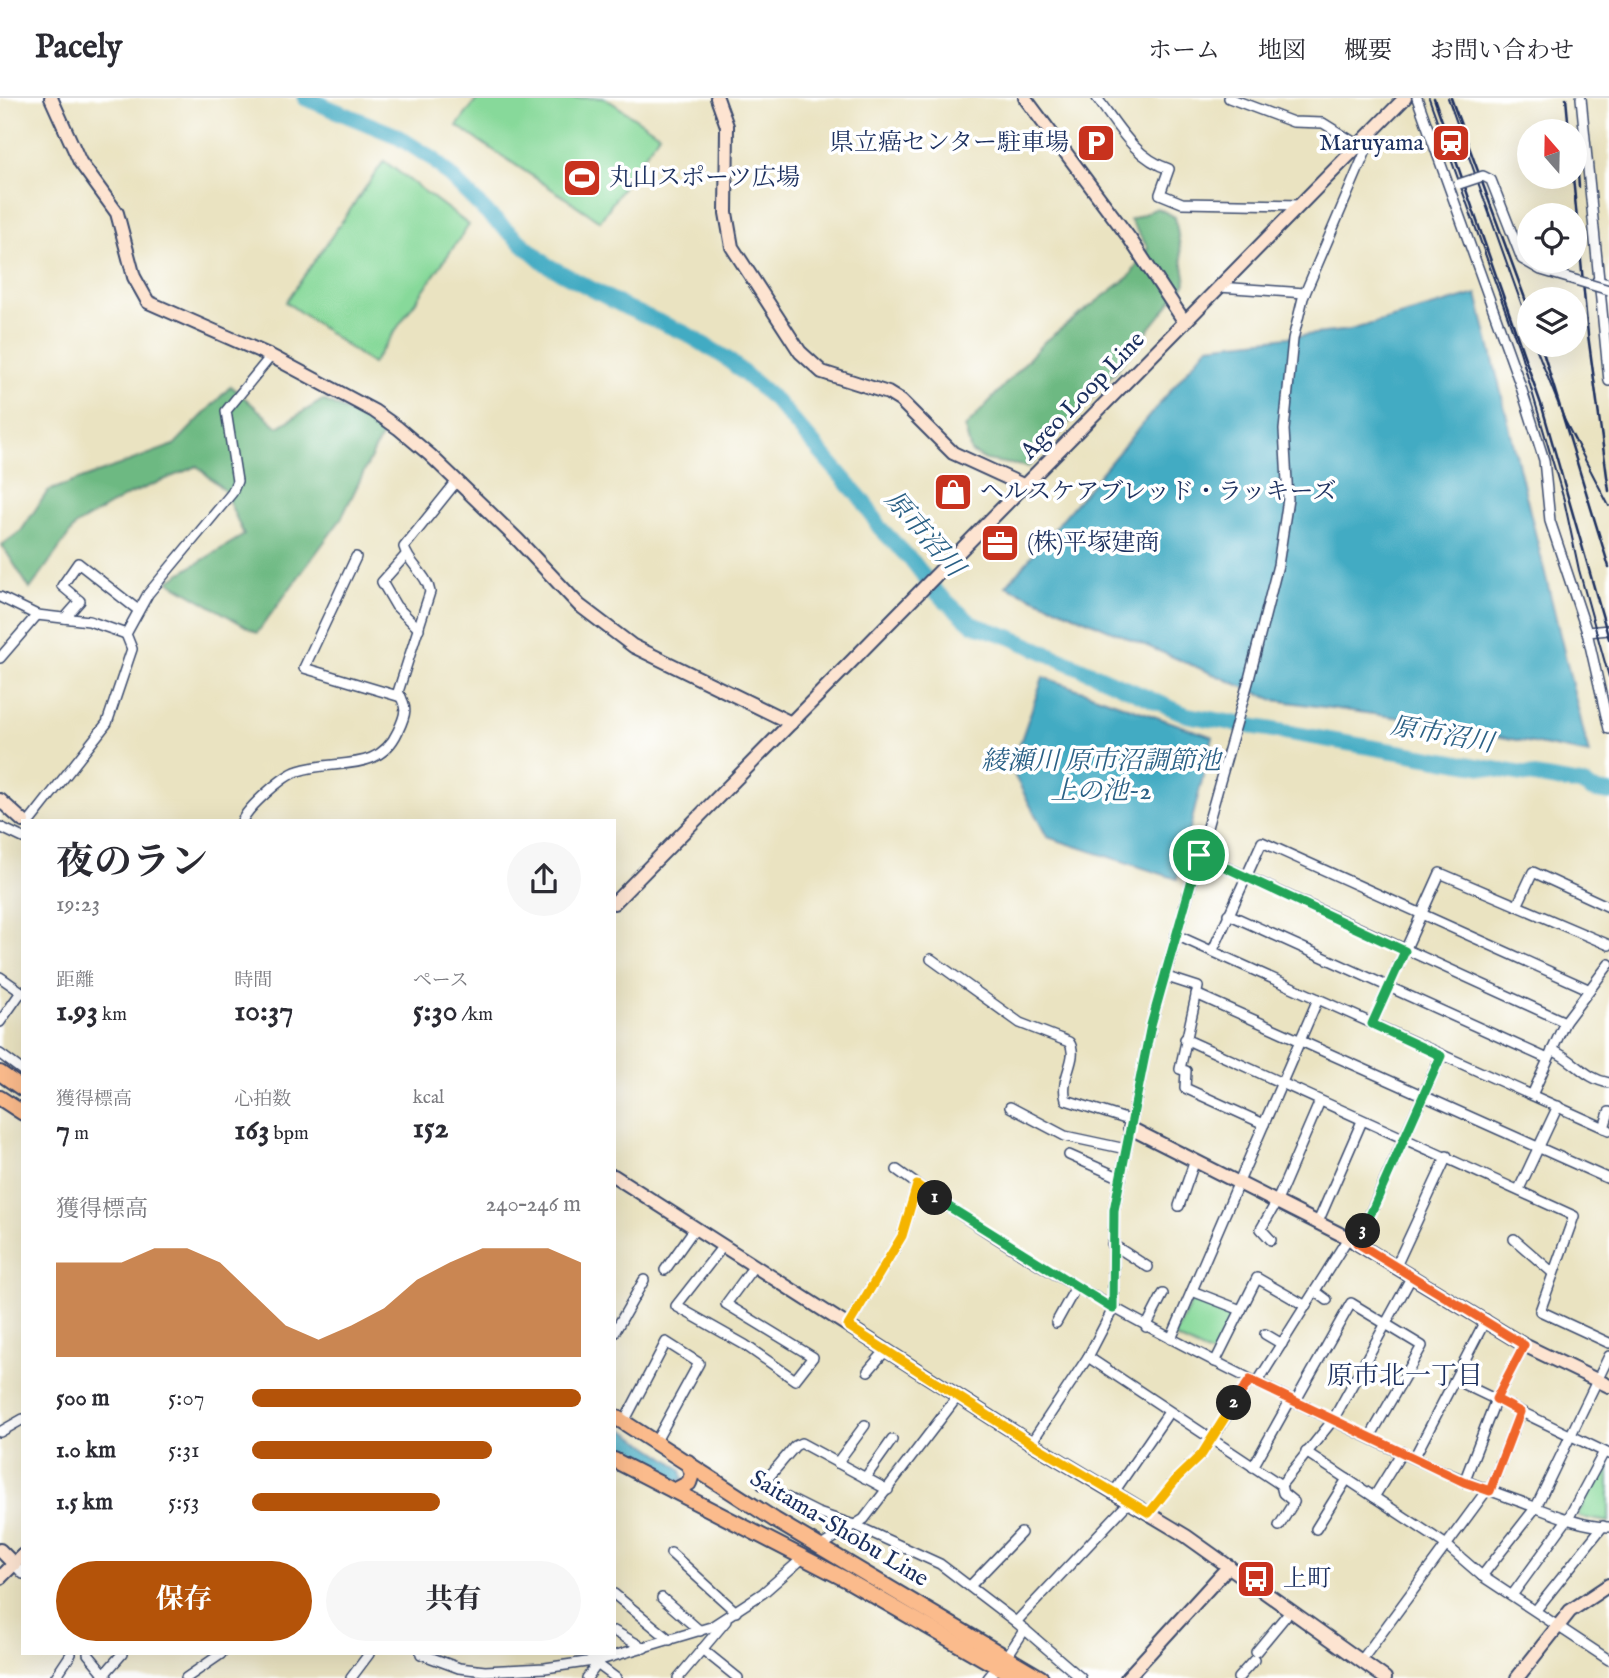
<!DOCTYPE html>
<html lang="ja">
<meta charset="utf-8">
<style>
body{margin:0;font-family:"IM FELL English","Noto Serif JP",serif;background:#f7f7f7;color:#2b2b33;height:100vh;display:flex;flex-direction:column;font-size:26px;white-space:nowrap}
*{box-sizing:border-box;margin:0}
p{font-size:23px;color:#7c7c81}
.icon{flex:none;width:38px;height:38px;fill:none;stroke:currentColor;stroke-width:2;stroke-linecap:round;stroke-linejoin:round}
.map{position:relative;flex:1;overflow:hidden}
.side{position:absolute;left:21px;top:721px;width:595px;height:836px;display:flex;flex-direction:column;background:#fff;border-radius:0px;box-shadow:0 7px 28px #0002}
.side>*{flex:none}
.needle{width:46px;rotate:340deg}
.tools{position:absolute;left:1517px;top:21px;display:grid;gap:14px}
.tools a{display:grid;place-items:center;width:70px;height:70px;border-radius:50%;background:#fff;box-shadow:0 7px 28px #0002;font-size:35px}
.pin{position:absolute;display:grid;place-items:center;width:60px;height:60px;color:#fff;margin:-30px;border:4px solid #fff;border-radius:50%;box-shadow:0 2px 7px #0007}
.km{position:absolute;width:35px;height:35px;margin:-18px;border-radius:50%;background:#222;color:#fff;font-size:19px;line-height:35px;text-align:center}
.round{display:grid;place-items:center;flex:none;width:74px;height:74px;border-radius:37px;background:#f7f7f7}
.head{display:flex;align-items:center;justify-content:space-between;height:119px;padding:0 35px}
h1{font-size:38px;font-weight:700;line-height:52px}
.metrics{display:grid;grid-template-columns:repeat(3,1fr);gap:10px;height:119px;padding:7px 35px}
.metrics div{display:grid;align-content:center}
.metrics b{font-size:30px;font-weight:700}
.metrics small{font-size:19px;font-weight:400}
.metrics p{font-size:19px}
.chart{height:196px;padding:14px 35px}
.chart p{display:flex;justify-content:space-between}
.chart svg{width:100%;height:126px;margin-top:7px;fill:#b45309;opacity:.7}
.action{display:flex;gap:14px;margin-top:auto;padding:14px 35px}
.action a{flex:1;height:80px;border-radius:42px;background:#b45309;color:#fff;font-size:28px;font-weight:700;line-height:80px;text-align:center}
.action a+a{background:#f7f7f7;color:#2b2b33}
ul{padding:0 35px;list-style:none;font-size:23px}
li{display:grid;grid-template-columns:112px 84px 1fr;align-items:center;height:52px}
li i{height:18px;border-radius:9px;background:#b45309}
header{display:flex;align-items:center;gap:42px;box-sizing:border-box;height:98px;padding:0 35px;background:#fff;border-bottom:2px solid #e1e1e2}
header strong{font-size:33px}
nav{display:flex;gap:38px;margin-inline-start:auto;font-size:24px}
.map>svg:first-child{display:block}
</style>
<header>
<strong>Pacely</strong>
<nav><a>ホーム</a><a>地図</a><a>概要</a><a>お問い合わせ</a></nav>
</header>
<div class="map">
<svg width="1609" height="1580" viewBox="0 0 1609 1580">
<rect width="100%" height="100%" fill="#fff"/>
<filter id="ink" filterUnits="userSpaceOnUse"><feTurbulence type="fractalNoise" baseFrequency=".0143" numOctaves="2"/><feDisplacementMap in="SourceGraphic" scale="14" xChannelSelector="R" yChannelSelector="G"/><feConvolveMatrix kernelMatrix="1 2 1 2 8 2 1 2 1" color-interpolation-filters="sRGB"/></filter>
<filter id="wash" filterUnits="userSpaceOnUse"><feTurbulence type="fractalNoise" baseFrequency=".00686" numOctaves="4" result="noise"/><feDisplacementMap in="SourceGraphic" scale="28" xChannelSelector="R" yChannelSelector="G"/><feGaussianBlur stdDeviation="1.57" result="paint"/><feColorMatrix in="noise" values="0 0 0 0 0 0 0 0 0 0 0 0 0 0 0 0 0 1.4 0 .05"/><feComposite in="paint" operator="in"/></filter>
<g filter="url(#wash)">
<rect width="100%" height="100%" fill="#eae3c1"/>
<!-- green -->
<g fill="#87d99a" stroke="#51847c" stroke-width="2">
<path d="M478 0H605L659 36 600 123 457 28Z"/>
<path d="M384 63 469 127 372 266 286 204Z"/>
<path d="M1199 1198 1235 1215 1212 1257 1176 1240 1175 1236 1194 1199Z"/>
<path d="M1605 1362H1609V1424L1579 1419 1578 1416Z"/>
</g>
<!-- forest -->
<g fill="#6db982" stroke="#447470" stroke-width="2">
<path d="M1157 110 1175 119 1186 185 1114 275 1028 369 986 362 971 354 965 330 1045 243 1130 178 1148 150 1130 122Z"/>
<path d="M231 288 278 329 323 302 385 331 341 421 257 535 168 483 244 437 224 392 197 368 128 397 76 427 30 491 2 447 21 433 48 393 174 347Z"/>
</g>
<!-- water -->
<g fill="#43abc3" stroke="#2f6d90" stroke-width="2">
<path d="M1477 196 1589 656 1408 621 1274 602 1006 488 1208 248 1350 232Z"/>
<path d="M1043 579 1213 639 1177 781 1047 739 1011 671Z"/>
<path d="M614 1325 672 1364 681 1372 683 1381 672 1386 614 1354Z"/>
</g>
<g fill="none" stroke-linecap="round" stroke-linejoin="round">
<!-- river -->
<path stroke="#43abc3" stroke-width="16" d="M305 0 395 37 433 61 487 115 547 167 627 210 685 235 726 260 775 302 864 404 879 429 914 465 936 494 972 526 1010 539 1187 617 1586 687 1592 692 1609 695"/>
</g>
</g>
<g filter="url(#ink)">
<g fill="none" stroke-linecap="round" stroke-linejoin="round">
<!-- street casing -->
<g stroke="#3a4a6d" stroke-width="12">
<g id="street">
<path d="M1097 0C1118 28 1135 60 1169 71L1160 96 1182 105 1301 107"/>
<path d="M1229 0 1293 24 1323 25 1360 48"/>
<path d="M1417 0 1520 286 1544 362 1550 423 1587 534 1609 532"/>
<path d="M1581 0 1609 283"/>
<path d="M1597 183 1609 186"/>
<path d="M1219 189 1305 195"/>
<path d="M406 457 382 484 396 508 419 531"/>
<path d="M356 459 304 570 401 599"/>
<path d="M0 499 37 517 89 523 126 536"/>
<path d="M65 520 80 503 62 488 78 465 138 512"/>
<path d="M1587 534 1609 631"/>
<path d="M0 560 37 517"/>
<path d="M30 723 107 625 132 551 126 536 148 496 232 395 237 383 226 313 271 258"/>
<path d="M242 723C248 709 284 677 298 673 335 660 378 677 398 633 406 616 408 610 398 594L430 494C427 476 409 467 404 449L457 383"/>
<path d="M0 729 23 740"/>
<path d="M1199 757 1565 924"/>
<path d="M1517 808 1533 774 1609 809"/>
<path d="M1228 816 1548 961"/>
<path d="M1176 837 1609 1032"/>
<path d="M1213 852 1262 744 1588 891"/>
<path d="M931 861 1020 925 1069 944C1080 960 1059 979 1066 1002L1132 1023"/>
<path d="M1164 878 1198 889 1180 971 1186 973 1185 990 1264 1026"/>
<path d="M0 879 23 895"/>
<path d="M1196 896 1609 1081"/>
<path d="M0 924 21 894"/>
<path d="M1372 926 1440 775 1609 847"/>
<path d="M1185 941 1574 1118 1540 1213 1609 1245"/>
<path d="M1552 952C1575 962 1585 981 1609 985"/>
<path d="M0 956 23 973"/>
<path d="M1532 997 1565 924 1609 866"/>
<path d="M1010 1009 1065 1038 1126 1051"/>
<path d="M1604 1030 1609 1014"/>
<path d="M1069 1057 1121 1080"/>
<path d="M897 1072C1020 1163 1154 1234 1290 1301 1363 1337 1436 1374 1513 1401 1542 1411 1578 1429 1609 1429"/>
<path d="M1519 1091 1558 1008"/>
<path d="M1179 1108 1195 1062"/>
<path d="M1318 1124 1362 1023"/>
<path d="M1514 1141 1553 1175"/>
<path d="M1271 1142 1261 1131 1277 1103 1320 1003"/>
<path d="M1357 1145 1441 958"/>
<path d="M1112 1146 1148 1169"/>
<path d="M723 1148 676 1208 745 1247 795 1282 813 1259 726 1206 754 1168"/>
<path d="M1396 1168 1447 1058"/>
<path d="M665 1172 695 1130"/>
<path d="M1192 1193 1241 1212"/>
<path d="M1315 1193 1327 1202"/>
<path d="M1056 1225 1076 1189"/>
<path d="M848 1228 902 1138 917 1087"/>
<path d="M1146 1229 1163 1196"/>
<path d="M614 1235 644 1182"/>
<path d="M1265 1236 1282 1246"/>
<path d="M1171 1241 1318 901"/>
<path d="M1088 1259 1281 1387 1333 1322 1412 1178"/>
<path d="M1215 1264 1257 1180 1306 1208"/>
<path d="M868 1273 886 1252"/>
<path d="M1455 1282 1609 1356"/>
<path d="M1257 1285 1348 1140"/>
<path d="M1295 1304 1351 1205 1422 1248 1370 1339"/>
<path d="M624 1324 666 1244 699 1265 656 1343"/>
<path d="M0 1334 23 1321"/>
<path d="M1031 1345 1088 1259 1113 1211 1114 1112 1151 927 1249 581 1278 467 1288 401 1284 332 1293 241 1303 200 1374 34"/>
<path d="M1306 1354 1445 1446 1482 1478 1609 1562"/>
<path d="M1414 1360 1486 1221"/>
<path d="M837 1365 865 1327"/>
<path d="M1253 1369 1291 1301"/>
<path d="M865 1380 892 1342"/>
<path d="M1464 1384 1496 1301 1524 1247"/>
<path d="M888 1392 801 1345 795 1348 762 1387 818 1415 857 1428 940 1466 1016 1524 1081 1580"/>
<path d="M1490 1393 1520 1314"/>
<path d="M1114 1394 1169 1314"/>
<path d="M1374 1399 1402 1354"/>
<path d="M1149 1415 1178 1379 1202 1356 1250 1282"/>
<path d="M1279 1428 1294 1404 1283 1395 1281 1387"/>
<path d="M1316 1431 1347 1381"/>
<path d="M821 1448 864 1421 958 1298"/>
<path d="M671 1455 736 1514"/>
<path d="M14 1466 23 1476"/>
<path d="M1482 1478 1536 1409 1609 1258"/>
<path d="M970 1488 1021 1435"/>
<path d="M614 1496 670 1542"/>
<path d="M1513 1496 1569 1419 1604 1354"/>
<path d="M662 1500 700 1533"/>
<path d="M1536 1512 1603 1428"/>
<path d="M1016 1524 1130 1403"/>
<path d="M614 1533 644 1550"/>
<path d="M702 1551 738 1580"/>
<path d="M1256 1554 1290 1513"/>
<path d="M88 1556 107 1579"/>
<path d="M421 1556 459 1570 485 1573 545 1570 600 1562 711 1529 763 1495 804 1459"/>
<path d="M1006 1560 1025 1531"/>
<path d="M1361 1563 1487 1392"/>
<path d="M597 1566 616 1580"/>
<path d="M55 1580 71 1556"/>
<path d="M101 1580 122 1556"/>
<path d="M186 1580 221 1556"/>
<path d="M351 1580 369 1556"/>
<path d="M587 1580 600 1562 590 1556"/>
<path d="M678 1580 726 1523"/>
<path d="M988 1580 997 1569"/>
<path d="M1238 1580 1254 1562"/>
</g>
</g>
<!-- secondary casing -->
<g stroke="#3a4a6d" stroke-width="16">
<g id="secondary">
<path d="M51 0 80 64 117 115 134 179 148 204 271 258 374 313 398 330 430 357 518 442 579 507 633 548 791 625"/>
<path d="M717 0 727 28 726 115 732 149 800 254 822 274 888 295 901 303 953 355 1025 388"/>
<path d="M1025 0 1130 141 1184 223"/>
<path d="M0 702 23 723"/>
<path d="M614 805 1405 0"/>
<path d="M1130 1030 1348 1140 1524 1247 1609 1288"/>
<path d="M614 1078 1031 1345 1186 1438 1385 1580"/>
<path d="M0 1452 14 1466"/>
<path d="M0 1480 23 1457"/>
<path d="M1127 1580 1229 1468"/>
<path d="M1517 1580 1570 1513 1609 1487"/>
</g>
</g>
<!-- primary casing -->
<g stroke="#3a4a6d" stroke-width="18">
<g id="primary">
<path d="M0 975 23 991"/>
<path d="M0 1000 23 1015"/>
<path d="M614 1318 775 1422 1041 1580"/>
<path d="M614 1362 845 1481 1017 1580"/>
<path d="M674 1393 689 1385 692 1376 688 1364"/>
</g>
</g>
<!-- street -->
<use href="#street" stroke="#fff" stroke-width="9"/>
<!-- secondary -->
<use href="#secondary" stroke="#fde4d1" stroke-width="12"/>
<!-- primary -->
<use href="#primary" stroke="#fbbb8c" stroke-width="14"/>
<!-- tram -->
<g stroke="#1b2f5e" stroke-width="2">
<path d="M1429 0 1520 253 1564 402 1579 472 1609 579"/>
<path d="M1448 0 1530 230"/>
<path d="M1535 247 1565 323 1609 408"/>
</g>
<!-- rail -->
<g stroke="#1b2f5e" stroke-width="2.5">
<path d="M1434 0 1542 309 1609 541"/>
<path d="M1451 0 1530 214"/>
<path d="M1566 0 1569 33"/>
<path d="M1575 37 1579 89"/>
<path d="M1573 79 1588 237 1609 393"/>
<path d="M1541 247 1609 469"/>
</g>
<!-- street-bridge casing -->
<g stroke="#3a4a6d" stroke-width="12" stroke-linecap="butt">
<path id="street-bridge" d="M1459 86 1483 78 1491 82 1522 161 1541 172 1609 192"/>
</g>
<!-- street-bridge -->
<use href="#street-bridge" stroke="#fff" stroke-width="9"/>
</g>
</g>
<g fill="none" stroke-linecap="round" stroke-linejoin="round" filter="url(#ink)">
<!-- split-1 casing -->
<g stroke="#fff" stroke-width="14">
<path id="split-1" d="M935 1100 1113 1211 1114 1112 1151 927 1199 757"/>
</g>
<!-- split-2 casing -->
<g stroke="#fff" stroke-width="14">
<path id="split-2" d="M935 1100 917 1087 902 1138 848 1228 1031 1345 1149 1415 1178 1379 1202 1356 1234 1305"/>
</g>
<!-- split-3 casing -->
<g stroke="#fff" stroke-width="14">
<path id="split-3" d="M1234 1305 1250 1282 1464 1384 1490 1393 1520 1314 1496 1301 1524 1247 1357 1145 1363 1133"/>
</g>
<!-- split-4 casing -->
<g stroke="#fff" stroke-width="14">
<path id="split-4" d="M1199 757 1405 853 1372 926 1441 958 1363 1133"/>
</g>
<!-- split-1 -->
<use href="#split-1" stroke="#22a559" stroke-width="9"/>
<!-- split-2 -->
<use href="#split-2" stroke="#f5b400" stroke-width="9"/>
<!-- split-3 -->
<use href="#split-3" stroke="#f0652b" stroke-width="9"/>
<!-- split-4 -->
<use href="#split-4" stroke="#22a559" stroke-width="9"/>
</g>
<!-- icons -->
<defs>
<g id="parking-square" transform="scale(2.0125)"><rect x="-9" y="-9" width="18" height="18" rx="4" fill="#c8321e" stroke="#fff"/><path d="M-3.5-5.5H1a3.5 3.5 0 0 1 0 7H-1V5.5H-3.5ZM-1-3.4V-.6H.8a1.4 1.4 0 0 0 0-2.8Z" fill="#fff"/></g>
<g id="station-square" transform="scale(2.0125)"><rect x="-9" y="-9" width="18" height="18" rx="4" fill="#c8321e" stroke="#fff"/><path d="M-3-6H3Q5-6 5-4V2Q5 4 3 4L4.5 6H3L1.5 4h-3L-3 6H-4.5L-3 4Q-5 4-5 2V-4Q-5-6-3-6ZM-3.5-4v3h7v-3ZM-3.5 1v1.5H-2V1ZM2 1v1.5H3.5V1Z" fill="#fff"/></g>
<g id="stadium-square" transform="scale(2.0125)"><rect x="-9" y="-9" width="18" height="18" rx="4" fill="#c8321e" stroke="#fff"/><path d="M0-5a6.5 5 0 1 0 0 10a6.5 5 0 1 0 0-10ZM-3.5-1.8h7v3.6h-7Z" fill="#fff"/></g>
<g id="shop-square" transform="scale(2.0125)"><rect x="-9" y="-9" width="18" height="18" rx="4" fill="#c8321e" stroke="#fff"/><path d="M-5-2.5h2.3a2.7 3.5 0 0 1 5.4 0H5L5.5 6h-11ZM-1.5-2.5h3a1.5 2.3 0 0 0-3 0Z" fill="#fff"/></g>
<g id="office-square" transform="scale(2.0125)"><rect x="-9" y="-9" width="18" height="18" rx="4" fill="#c8321e" stroke="#fff"/><path d="M-6-3h4V-5.5h4V-3h4V5H-6ZM-1-4.5V-3h2v-1.5ZM-6 0V1H6V0Z" fill="#fff"/></g>
<g id="bus-square" transform="scale(2.0125)"><rect x="-9" y="-9" width="18" height="18" rx="4" fill="#c8321e" stroke="#fff"/><path d="M-5-6H5V4H4V6H2V4H-2V6H-4V4H-5ZM-3.5-4V0h7V-4ZM-3.5 1.2v1.5H-2V1.2ZM2 1.2v1.5H3.5V1.2Z" fill="#fff"/></g>
</defs>
<g fill-rule="evenodd">
<use href="#parking-square" x="1096" y="45"/>
<use href="#station-square" x="1451" y="45"/>
<use href="#stadium-square" x="582" y="80"/>
<use href="#shop-square" x="953" y="394"/>
<use href="#office-square" x="1000" y="445"/>
<use href="#bus-square" x="1256" y="1481"/>
</g>
<g text-anchor="middle" dominant-baseline="central" stroke-width="7" stroke-linejoin="round" paint-order="stroke">
<!-- poi labels -->
<g font-size="24" fill="#1b2f5e" stroke="#fff" text-anchor="start">
<text x="1069" y="45" text-anchor="end">県立癌センター駐車場</text>
<text x="1424" y="45" text-anchor="end">Maruyama</text>
<text x="609" y="80">丸山スポーツ広場</text>
<text x="980" y="394">ヘルスケアブレッド・ラッキーズ</text>
<text x="1027" y="445">(株)平塚建商</text>
<text x="1283" y="1481">上町</text>
</g>
<!-- street labels -->
<g font-size="24" fill="#1b2f5e" stroke="#fff">
<text transform="translate(1083 298) rotate(-46)">Ageo Loop Line</text>
<text transform="translate(839 1431) rotate(31)">Saitama-Shobu Line</text>
</g>
<!-- water labels -->
<g font-size="26" font-style="italic" fill="#2b6186" stroke="#fff">
<text transform="translate(924 436) rotate(49)">原市沼川</text>
<text transform="translate(1442 637) rotate(10)">原市沼川</text>
<text x="1101" y="663">綾瀬川 原市沼調節池<tspan x="1101" dy="30">上の池-2</tspan></text>
</g>
<!-- neighbourhood labels -->
<g font-size="26" fill="#1b2f5e" stroke="#fff">
<text x="1405" y="1278">原市北一丁目</text>
</g>
</g>
</svg>
<div class="tools">
<a><svg class="needle" viewBox="-14 -14 28 28"><path d="M0-13l5 13h-10z" fill="#e53935"/><path d="M0 13l5-13h-10z" fill="#7c7c81"/></svg></a>
<a><svg class="icon" aria-label="locate" viewBox="0 0 24 24"><circle cx="12" cy="12" r="6"/><path d="M12 2v4M12 18v4M2 12h4M18 12h4"/></svg></a>
<a><svg class="icon" aria-label="layers" viewBox="0 0 24 24"><path d="M12 4l9 5-9 5-9-5zM3 14l9 5 9-5"/></svg></a>
</div>
<div class="pin" style="left:1199px;top:757px;background:#1e9e55"><svg class="icon" aria-label="arrive" viewBox="0 0 24 24"><path d="M6 21V4h12l-3 4 3 4H6"/></svg></div>
<b class="km" style="left:935px;top:1100px">1</b>
<b class="km" style="left:1234px;top:1305px">2</b>
<b class="km" style="left:1363px;top:1133px">3</b>
<section class="side">
<div class="head"><div><h1>夜のラン</h1><p>19:23</p></div><a class="round"><svg class="icon" aria-label="share" viewBox="0 0 24 24"><path d="M12 15V3M7 8l5-5 5 5M5 13v7h14v-7"/></svg></a></div>
<div class="metrics">
<div><p>距離</p><b>1.93<small> km</small></b></div>
<div><p>時間</p><b>10:37</b></div>
<div><p>ペース</p><b>5:30<small> /km</small></b></div>
</div>
<div class="metrics">
<div><p>獲得標高</p><b>7<small> m</small></b></div>
<div><p>心拍数</p><b>163<small> bpm</small></b></div>
<div><p>kcal</p><b>152</b></div>
</div>
<div class="chart"><p><span>獲得標高</span>240–246 m</p>
<svg viewBox="0 0 160 44" preserveAspectRatio="none"><path d="M0 44V11L10 11L20 11L30 6L40 6L50 11L60 22L70 33L80 38L90 33L100 27L110 17L120 11L130 6L140 6L150 6L160 11V44z"/></svg>
</div>
<ul>
<li><b>500 m</b>5:07<i style="width:100%"></i></li>
<li><b>1.0 km</b>5:31<i style="width:73%"></i></li>
<li><b>1.5 km</b>5:53<i style="width:57%"></i></li>
</ul>
<div class="action"><a>保存</a><a>共有</a></div>
</section>
</div>
